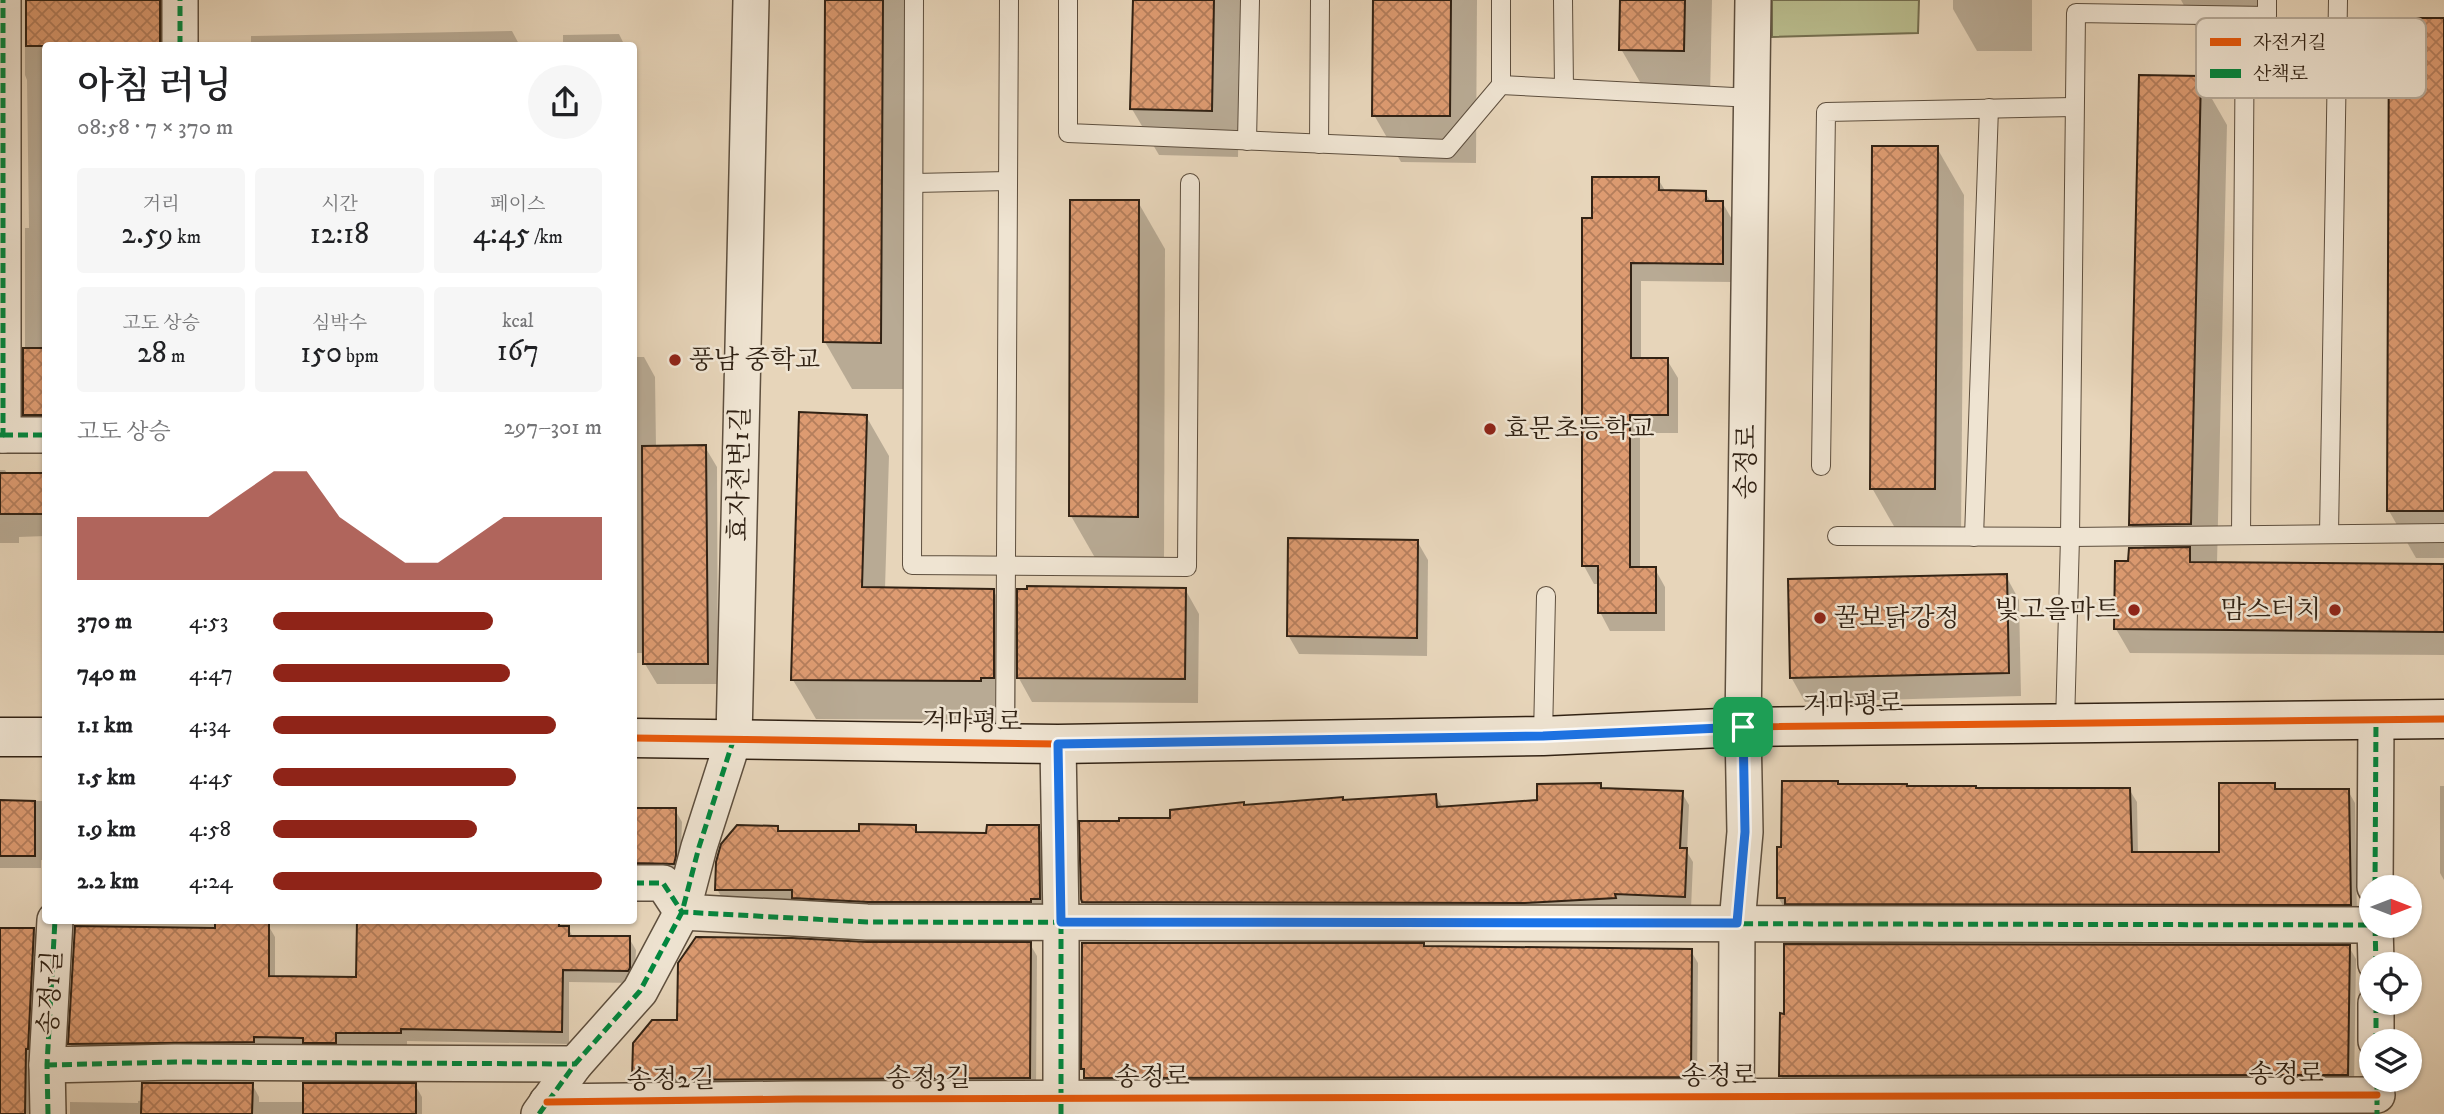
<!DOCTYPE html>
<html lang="ko">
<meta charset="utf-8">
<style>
body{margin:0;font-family:"IM FELL DW Pica","Noto Serif KR",serif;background:#f6f6f6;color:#202124;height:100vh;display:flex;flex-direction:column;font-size:26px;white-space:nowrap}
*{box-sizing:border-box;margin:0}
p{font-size:23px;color:#757577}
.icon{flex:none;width:38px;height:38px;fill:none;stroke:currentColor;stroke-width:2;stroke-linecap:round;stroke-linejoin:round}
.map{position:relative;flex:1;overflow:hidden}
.panel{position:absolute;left:42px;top:42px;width:595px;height:882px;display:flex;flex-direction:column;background:#fff;border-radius:7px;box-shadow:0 2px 5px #0004}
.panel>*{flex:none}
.needle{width:46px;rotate:90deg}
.fabs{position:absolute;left:2359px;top:875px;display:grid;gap:14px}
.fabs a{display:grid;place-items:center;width:63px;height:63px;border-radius:50%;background:#fff;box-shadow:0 2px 5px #0004;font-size:35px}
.pin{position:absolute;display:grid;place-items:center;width:60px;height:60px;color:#fff;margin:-30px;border-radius:14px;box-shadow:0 4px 10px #0006}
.round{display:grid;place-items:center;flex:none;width:74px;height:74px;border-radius:37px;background:#f6f6f6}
.head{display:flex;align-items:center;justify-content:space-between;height:119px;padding:0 35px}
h1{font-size:38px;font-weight:600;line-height:52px}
.figures{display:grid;grid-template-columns:repeat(3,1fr);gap:10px;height:119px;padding:7px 35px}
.figures div{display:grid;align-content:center;border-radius:7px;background:#f6f6f6;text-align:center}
.figures b{font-size:30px;font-weight:600}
.figures small{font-size:19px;font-weight:400}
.figures p{font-size:19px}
.chart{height:196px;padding:14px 35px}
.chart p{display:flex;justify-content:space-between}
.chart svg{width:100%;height:126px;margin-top:7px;fill:#8f2418;opacity:.7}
ul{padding:0 35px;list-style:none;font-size:23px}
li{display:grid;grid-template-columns:112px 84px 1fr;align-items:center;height:52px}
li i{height:18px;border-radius:9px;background:#8f2418}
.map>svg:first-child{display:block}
</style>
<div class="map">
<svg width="2444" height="1114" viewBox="0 0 2444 1114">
<defs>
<pattern id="building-cross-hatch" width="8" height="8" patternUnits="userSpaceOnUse" patternTransform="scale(1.75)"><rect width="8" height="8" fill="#dd9b71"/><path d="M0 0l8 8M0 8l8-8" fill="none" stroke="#b47e5c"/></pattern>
</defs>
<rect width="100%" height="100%" fill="#e7d5ba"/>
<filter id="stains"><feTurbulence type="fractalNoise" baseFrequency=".00286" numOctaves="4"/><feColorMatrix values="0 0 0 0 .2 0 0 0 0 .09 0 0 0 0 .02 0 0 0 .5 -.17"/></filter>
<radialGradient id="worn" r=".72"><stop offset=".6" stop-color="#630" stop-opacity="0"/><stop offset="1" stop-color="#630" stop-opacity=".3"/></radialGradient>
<!-- park -->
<path fill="#b9bc8d" stroke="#756f50" stroke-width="2" d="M1772 0H1919L1918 33 1772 37Z"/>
<!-- shadow -->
<g fill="#0003">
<path d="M27 0H172L166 46H46V427H32L25 414V228H29L27 80 25 75V23H27Z"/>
<path d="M826 0H909L907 389H852L825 342Z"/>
<path d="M1135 0H1241L1238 157 1159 155 1132 109Z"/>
<path d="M1375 0H1477L1476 163 1401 162 1374 115Z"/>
<path d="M1621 0H1712L1710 97 1648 96 1621 49Z"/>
<path d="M1953 0H2032V51H1977L1953 9Z"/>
<path d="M2181 0H2267V51L2208 50Z"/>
<path d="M2444 20V558H2416L2389 511Z"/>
<path d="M512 31 520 46H251V36Z"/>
<path d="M619 34 625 46H563V35Z"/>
<path d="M2200 78 2227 125 2217 564 2444 565V655L2130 653 2116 629 2145 549 2131 525Z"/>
<path d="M1937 148 1964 195 1961 536 1899 535 1872 488Z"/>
<path d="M1658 179 1666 192H1705L1711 202H1722L1733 221 1732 282 1641 281V360H1667L1678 378V433H1640V569H1655L1665 587V631H1610L1600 612V584H1594L1584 566 1594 220Z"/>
<path d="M1138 202 1165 249 1164 563H1098L1071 516Z"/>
<path d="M634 357H644L655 377 656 447H705L717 467 718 684H657L645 664V653H634Z"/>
<path d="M866 416 889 456 885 589 993 590 1019 634 1029 591 1185 589 1199 614 1198 703 1032 702 1016 673V717H1003L1002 720 816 719 793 680Z"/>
<path d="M0 470H5L8 475H46V536L19 537V543H0Z"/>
<path d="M1417 541 1428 560 1427 656 1299 654 1288 635Z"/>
<path d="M2006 576 2019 600 2021 696 1805 702 1791 677Z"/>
<path d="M1600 785 1603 790 1682 793 1689 805 1687 852 1693 862 1691 909 1621 906 1622 910 1091 914 1084 902 1172 819 1245 807 1435 795 1443 808 1539 802Z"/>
<path d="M1839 785 1976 789H2129L2137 802 2138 854H2220L2274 785 2277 790 2348 791 2355 803 2357 917 1785 909 1778 897 1783 849Z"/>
<path d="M2440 786H2444V880L2440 873Z"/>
<path d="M0 801H46V860H41V868H0Z"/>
<path d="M634 810H675L682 822 680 876 634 875Z"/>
<path d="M777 827 780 833H861L915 827 919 834 988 835 1038 827 1045 839 1047 911 724 902 717 889Z"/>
<path d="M358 920H414L416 924 558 923 561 928H568L573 937 629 938 636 950 634 983 569 982V1044L407 1041V1045L342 1044V1054L77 1056 70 1044 217 930 268 925 275 937V978L358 979Z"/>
<path d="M0 930H33L40 942 34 1114H0Z"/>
<path d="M867 944H1030L1037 956 1036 1090 641 1093 634 1080V1043Z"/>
<path d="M1424 947 1691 951 1698 963 1697 1088 1092 1090 1085 1078 1083 1069Z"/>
<path d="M2349 947 2356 959 2354 1087 1788 1088 1781 1076Z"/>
<path d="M252 1084 259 1097V1102H305L415 1085 422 1097V1114H70V1102L138 1103V1101Z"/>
</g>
<!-- building -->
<g fill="url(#building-cross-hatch)" stroke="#312214" stroke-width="2">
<rect x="26" y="0" width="134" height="46"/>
<path d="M825 0H883L881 343 823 342Z"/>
<path d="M1133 0H1214L1212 111 1130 109Z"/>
<path d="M1373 0H1451L1450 116H1372Z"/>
<path d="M1620 0H1685L1684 51 1619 50Z"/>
<path d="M2389 18H2444V511H2387Z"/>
<path d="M2139 75 2201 76 2191 524 2129 525Z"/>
<path d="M1872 146H1938L1935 489H1870Z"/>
<path d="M1592 177H1659V190L1706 191V201H1723V264L1631 263V358H1668V415H1630V567H1656V613H1598V566H1582V218H1592Z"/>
<path d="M1070 200H1139L1138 517 1069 516Z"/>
<rect x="23" y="348" width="23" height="67"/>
<path d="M799 412 867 415 862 587 994 589V678H981V681L791 680Z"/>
<path d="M706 445 708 664H643L642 446Z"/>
<rect x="0" y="473" width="46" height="41"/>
<path d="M1288 538 1418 540 1417 638 1287 636Z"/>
<path d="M2190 547V562L2444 564V632L2114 629 2115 561H2128L2129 548Z"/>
<path d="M2007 574 2009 673 1790 678 1788 579Z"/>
<path d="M1027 586 1186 588 1185 679 1017 678V589H1027Z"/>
<path d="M1782 781H1838V784H1907V786H1976V788H2130L2132 852H2219V783H2275V789H2349L2351 905 1785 904V898H1777V847H1781Z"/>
<path d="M1601 783V788L1683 791 1680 848H1687L1685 897 1615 894 1616 898 1525 903 1082 902 1081 899 1079 821H1119V818H1170V810L1244 802V805L1343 797V800L1436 794 1437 807 1537 800V784Z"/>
<path d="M0 800 35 801V856H0Z"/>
<path d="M634 808H676V856L674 864 634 863Z"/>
<path d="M859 824 916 825V832L986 833 987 825H1039L1040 899H1031V902H868L792 898V890H715L716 862 721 844 737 825 778 826V831H859Z"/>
<path d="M357 920 514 923V921H559V926H569V936H630V968L628 971 563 970 562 1032 401 1029V1033H336V1043H303V1038L254 1037V1042L68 1044 75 926 215 928V923H269V976L356 977Z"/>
<path d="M0 928H34L28 1049H26L25 1114H0Z"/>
<path d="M696 937 792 938 867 942H1031L1030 1078 632 1080 633 1043 652 1020H677L678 963Z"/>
<path d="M1082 943H1424V946L1692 949 1691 1077 1084 1078V1069H1081Z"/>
<path d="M1784 944 2350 945 2348 1075 1779 1076 1780 1013 1784 1014Z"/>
<path d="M142 1083H253L252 1114H141Z"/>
<rect x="303" y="1083" width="113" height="31"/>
</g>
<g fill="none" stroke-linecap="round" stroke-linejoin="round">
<!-- lane casing -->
<g stroke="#5e4f3e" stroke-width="20">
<g id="lane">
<path d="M914 0 912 565 1187 567 1190 183"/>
<path d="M1068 0V133L1447 149 1501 85 1753 98"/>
<path d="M1501 0V85"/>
<path d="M1563 0 1564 88"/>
<path d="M1247 141 1250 0"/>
<path d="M1319 144 1320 0"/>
<path d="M914 183 1008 181"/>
<path d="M1821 466 1826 112 2074 107"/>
<path d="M2329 534 2338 0"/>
<path d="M2241 535 2245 16"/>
<path d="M1837 536 2070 537 2444 533"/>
<path d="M1974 537 1989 108"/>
<path d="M2065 724 2070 537 2076 13 2267 16V0"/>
<path d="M1543 736 1546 596"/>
<path d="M1005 743 1009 0"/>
</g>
</g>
<!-- street casing -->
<g stroke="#5e4f3e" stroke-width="38">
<g id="street">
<path d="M180 46V0"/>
<path d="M0 435H3V0"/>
<path d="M3 435H46"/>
<path d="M1058 744 1061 922V1114"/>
<path d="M634 883H663L682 912 867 922 2371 925"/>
<path d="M2375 887 2376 719"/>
<path d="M2375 926 2376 964"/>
<path d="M2376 1003V1041"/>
<path d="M47 1065 175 1062 575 1064"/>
<path d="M547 1102 795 1099 2377 1095"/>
<path d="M48 1114 47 1065 55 920"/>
<path d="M539 1114 575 1064 640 991 682 912 699 847 734 738 751 0"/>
<path d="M1736 1114 1737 923 1745 832 1743 727 1753 0"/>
</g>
</g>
<!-- secondary casing -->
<g stroke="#312214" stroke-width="41">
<g id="secondary">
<path d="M0 737H46"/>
<path d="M634 738 1058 744 1543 736 1743 727 2444 719"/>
</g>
</g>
<!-- lane -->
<use href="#lane" stroke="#efe4d2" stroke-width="18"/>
<!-- street -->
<use href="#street" stroke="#efe4d2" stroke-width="35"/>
<!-- secondary -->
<use href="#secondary" stroke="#efe4d2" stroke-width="38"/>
<!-- quiet -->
<g stroke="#00873e" stroke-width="5" stroke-dasharray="10 5" stroke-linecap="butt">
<path d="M180 46V0"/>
<path d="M0 435H3V0"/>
<path d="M3 435H46"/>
<path d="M1058 744 1061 922V1114"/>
<path d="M634 883H663L682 912 867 922 2371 925"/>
<path d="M2375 887 2376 719"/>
<path d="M2375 926 2376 964"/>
<path d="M2376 1003V1041"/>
<path d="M47 1065 175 1062 575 1064"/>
<path d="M2377 1080V1114"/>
<path d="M48 1114 47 1065 55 920"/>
<path d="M539 1114 575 1064 640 991 682 912 699 847 734 738"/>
</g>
<!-- cycleway casing -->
<g stroke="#efe4d2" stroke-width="11">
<g id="cycleway">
<path d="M634 738 1058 744 1543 736 1743 727 2444 719"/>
<path d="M547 1102 795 1099 2377 1095"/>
</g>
</g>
<!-- cycleway -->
<use href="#cycleway" stroke="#e8590c" stroke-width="7"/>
</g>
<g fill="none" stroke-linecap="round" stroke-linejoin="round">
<!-- route casing -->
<g stroke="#fff" stroke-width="14">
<path id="route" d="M1743 727 1745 832 1737 923 1061 922 1058 744 1543 736Z"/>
</g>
<!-- route -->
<use href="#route" stroke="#1a73e8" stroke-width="9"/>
</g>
<!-- markers -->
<g fill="#8f2418" stroke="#efe4d2" stroke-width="2.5">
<circle cx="675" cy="360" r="7"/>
<circle cx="1490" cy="429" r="7"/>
<circle cx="2134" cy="610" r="7"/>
<circle cx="2335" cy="610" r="7"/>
<circle cx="1820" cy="618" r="7"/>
</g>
<g text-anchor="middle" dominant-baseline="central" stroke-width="5" stroke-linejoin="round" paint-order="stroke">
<!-- poi labels -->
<g font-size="26" fill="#312214" stroke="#efe4d2" text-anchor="start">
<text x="689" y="360">풍남 중학교</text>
<text x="1504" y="429">효문초등학교</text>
<text x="2120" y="610" text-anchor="end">빛고을마트</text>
<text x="2321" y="610" text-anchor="end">맘스터치</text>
<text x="1834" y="618">꿀보닭강정</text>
</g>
<!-- street labels -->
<g font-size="26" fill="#312214" stroke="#efe4d2">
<text transform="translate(1747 462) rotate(-89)">송정로</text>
<text transform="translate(740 474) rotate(-89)">효자천변1길</text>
<text transform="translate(1853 705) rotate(-1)">거마평로</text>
<text transform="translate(972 722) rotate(1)">거마평로</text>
<text transform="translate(51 993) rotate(-87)">송정1길</text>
<text x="2286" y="1074">송정로</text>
<text x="1719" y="1076">송정로</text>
<text x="1152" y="1077">송정로</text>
<text x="928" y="1078">송정3길</text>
<text transform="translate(671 1080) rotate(-1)">송정2길</text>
</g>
</g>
<!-- legend -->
<rect x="2196" y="18" width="230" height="80" rx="10" fill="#efe4d2" stroke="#b6aa99" stroke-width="2"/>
<rect x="2210" y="38" width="31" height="8" fill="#e8590c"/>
<rect x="2210" y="69" width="31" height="9" fill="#00873e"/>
<g font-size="19" fill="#312214">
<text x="2253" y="49">자전거길</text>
<text x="2253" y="80">산책로</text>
</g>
<rect width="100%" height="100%" filter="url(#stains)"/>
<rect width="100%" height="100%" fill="url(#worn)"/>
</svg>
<div class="fabs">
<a><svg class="needle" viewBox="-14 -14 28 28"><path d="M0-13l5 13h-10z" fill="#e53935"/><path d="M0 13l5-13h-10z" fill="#757577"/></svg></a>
<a><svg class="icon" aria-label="locate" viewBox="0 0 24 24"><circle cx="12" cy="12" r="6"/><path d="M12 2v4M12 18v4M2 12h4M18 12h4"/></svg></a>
<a><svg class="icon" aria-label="layers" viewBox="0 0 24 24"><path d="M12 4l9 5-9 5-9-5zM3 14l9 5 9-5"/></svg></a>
</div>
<div class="pin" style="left:1743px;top:727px;background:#1e9e55"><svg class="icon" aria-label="arrive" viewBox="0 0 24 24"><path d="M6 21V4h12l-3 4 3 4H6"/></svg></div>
<section class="panel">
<div class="head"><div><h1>아침 러닝</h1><p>08:58 · 7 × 370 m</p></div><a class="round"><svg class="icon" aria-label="share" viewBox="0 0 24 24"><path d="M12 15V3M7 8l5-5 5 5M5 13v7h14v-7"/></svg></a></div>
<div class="figures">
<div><p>거리</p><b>2.59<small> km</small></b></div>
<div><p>시간</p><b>12:18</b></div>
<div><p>페이스</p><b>4:45<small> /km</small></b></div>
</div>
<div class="figures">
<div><p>고도 상승</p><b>28<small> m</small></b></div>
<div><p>심박수</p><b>150<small> bpm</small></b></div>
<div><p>kcal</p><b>167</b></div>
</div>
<div class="chart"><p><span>고도 상승</span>297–301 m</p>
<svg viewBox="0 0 160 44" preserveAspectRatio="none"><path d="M0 44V22L10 22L20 22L30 22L40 22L50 14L60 6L70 6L80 22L90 30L100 38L110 38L120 30L130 22L140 22L150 22L160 22V44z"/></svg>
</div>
<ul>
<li><b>370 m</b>4:53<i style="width:67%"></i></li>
<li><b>740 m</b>4:47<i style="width:72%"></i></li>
<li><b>1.1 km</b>4:34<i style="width:86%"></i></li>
<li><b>1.5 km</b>4:45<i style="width:74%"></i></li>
<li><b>1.9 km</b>4:58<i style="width:62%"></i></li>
<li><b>2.2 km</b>4:24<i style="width:100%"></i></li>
</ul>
</section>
</div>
